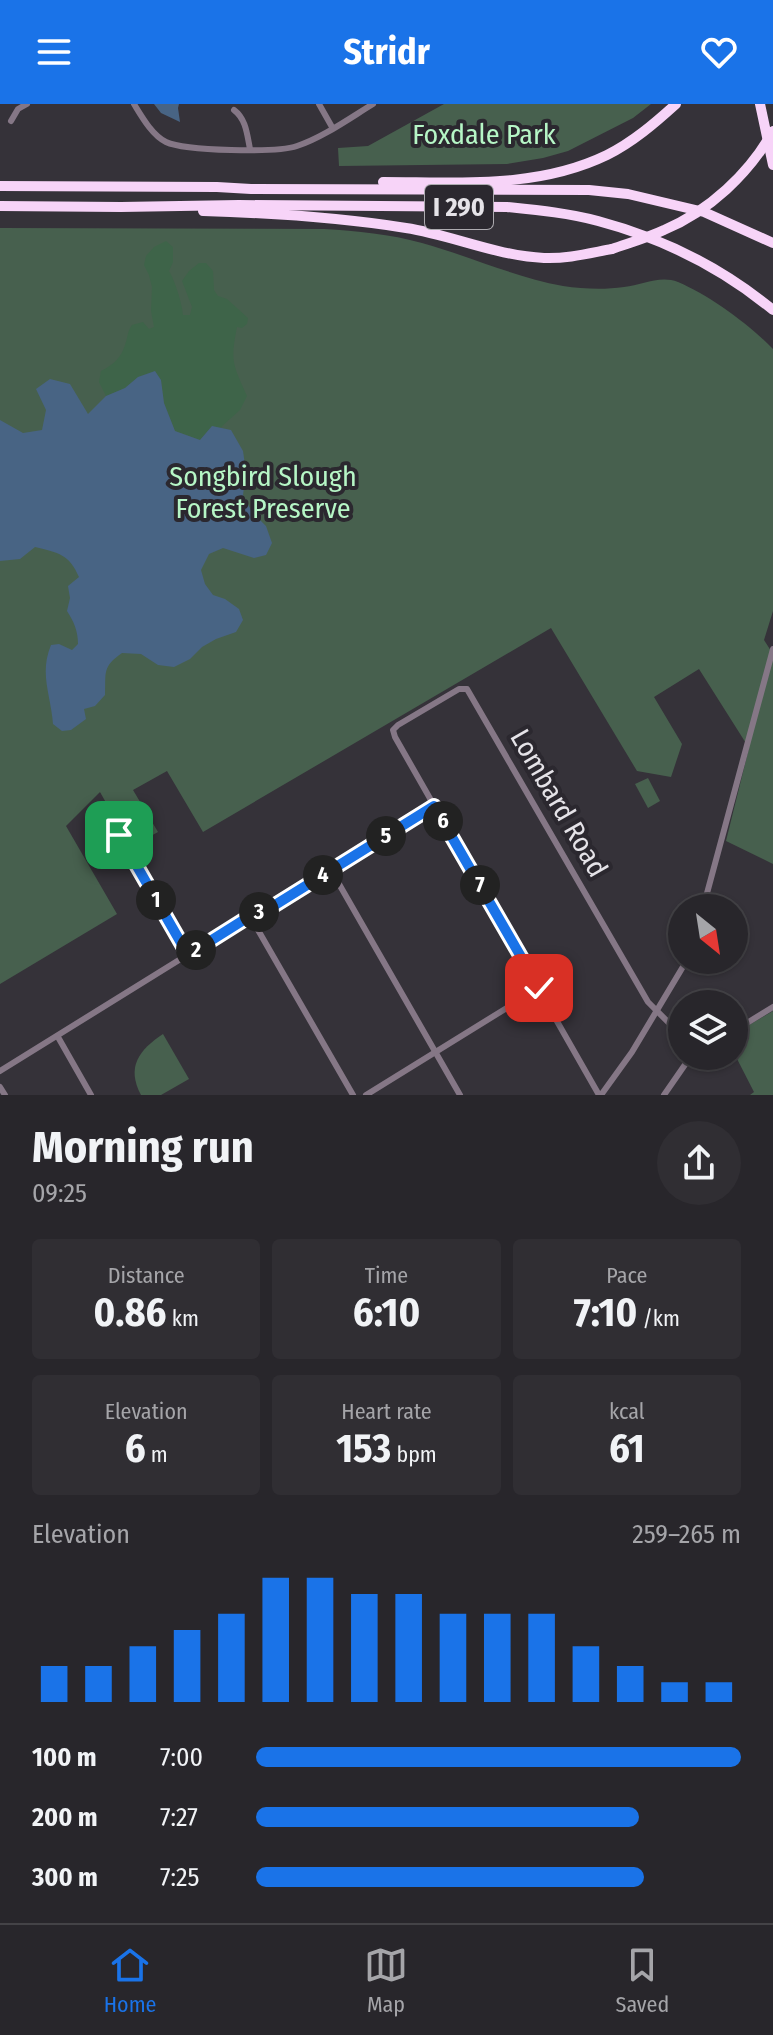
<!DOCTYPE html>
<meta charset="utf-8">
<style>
body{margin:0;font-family:"Fira Sans Condensed",sans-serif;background:#302e33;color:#f1f3f6;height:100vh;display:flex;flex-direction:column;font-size:30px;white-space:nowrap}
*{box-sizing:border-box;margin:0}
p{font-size:26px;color:#a5a5a9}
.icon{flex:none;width:44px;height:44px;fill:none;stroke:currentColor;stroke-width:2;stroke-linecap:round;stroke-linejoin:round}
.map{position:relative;height:991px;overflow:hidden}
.details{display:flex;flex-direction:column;background:#28262b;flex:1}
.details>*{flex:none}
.needle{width:52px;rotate:150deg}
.fabs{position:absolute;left:668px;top:790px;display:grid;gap:16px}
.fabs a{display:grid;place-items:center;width:80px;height:80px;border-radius:50%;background:#28262b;box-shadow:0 2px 6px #0004,0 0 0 2px #444347;font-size:40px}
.pin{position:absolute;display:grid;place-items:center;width:68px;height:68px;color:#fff;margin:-34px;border-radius:16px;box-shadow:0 4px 12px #0006}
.km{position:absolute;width:40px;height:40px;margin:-20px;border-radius:50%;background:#222;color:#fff;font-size:22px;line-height:40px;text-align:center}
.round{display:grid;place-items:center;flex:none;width:84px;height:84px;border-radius:42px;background:#302e33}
.head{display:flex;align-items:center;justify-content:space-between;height:136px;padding:0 32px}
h1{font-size:44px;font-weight:700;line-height:60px}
.stats{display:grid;grid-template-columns:repeat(3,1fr);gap:12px;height:136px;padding:8px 32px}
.stats div{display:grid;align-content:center;border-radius:8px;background:#302e33;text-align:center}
.stats b{font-size:40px;font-weight:700}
.stats small{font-size:22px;font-weight:400}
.stats p{font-size:22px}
.chart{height:224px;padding:16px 32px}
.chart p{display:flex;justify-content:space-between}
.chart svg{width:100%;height:144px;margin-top:8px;stroke:#1a73e8;stroke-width:6}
ul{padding:0 32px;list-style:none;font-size:26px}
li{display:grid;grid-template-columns:128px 96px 1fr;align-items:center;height:60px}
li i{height:20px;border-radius:10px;background:#1a73e8}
header{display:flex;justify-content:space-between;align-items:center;height:104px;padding:0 32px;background:#1a73e8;color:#fff;font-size:36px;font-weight:700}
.tabs{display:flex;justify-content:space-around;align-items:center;height:112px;border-top:2px solid #444347;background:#28262b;font-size:22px;color:#a5a5a9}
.tabs a{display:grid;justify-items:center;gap:4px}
.tabs .active{color:#1a73e8}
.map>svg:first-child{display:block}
</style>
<header><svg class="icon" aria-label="menu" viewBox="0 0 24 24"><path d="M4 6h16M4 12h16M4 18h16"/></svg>Stridr<svg class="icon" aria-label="heart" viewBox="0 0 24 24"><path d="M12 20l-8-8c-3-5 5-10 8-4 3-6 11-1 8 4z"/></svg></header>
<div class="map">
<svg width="773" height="991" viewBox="0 0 773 991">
<rect width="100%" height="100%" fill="#353239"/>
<!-- green -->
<g fill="#47604e">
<path d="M444 0H651L633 14 568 47 543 54 507 60 339 62 338 44 368 42Z"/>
<path d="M0 124 324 125C357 127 390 130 422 139 469 152 514 173 563 182 583 185 604 186 624 183 642 181 660 171 678 178 709 191 750 221 773 245V507L764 536 773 550V760L726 737 749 644 699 565 654 593 682 640 671 673 637 667 551 524 203 728 167 667 133 686 158 728 131 743 100 688 66 722 117 810 0 880Z"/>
<path d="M648 674 660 697 648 704 635 680Z"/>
<path d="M773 907V991H750L754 988 734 949V930Z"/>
<path d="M163 930 189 975 161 991H141C126 963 139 946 163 930Z"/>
</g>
<!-- forest -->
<path fill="#3e6449" d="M166 137 173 143V158L169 167C175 177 182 199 183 211H190L192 203 182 177 189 167 199 159H206L213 167 214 186 218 192 227 195 248 214 247 220 242 224 237 223C230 258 233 260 247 292L240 306 220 324 212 322 200 336 175 327 164 299 161 276 138 273 125 284 106 292 99 278 101 267C113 261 121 254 125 241 128 233 127 228 132 221L143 218 149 225 154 223 151 207 152 183 149 171 144 161 146 152 154 143Z"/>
<!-- water -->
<g fill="#486484">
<path d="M154 0H179L178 4 180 18 161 9Z"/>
<path d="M155 267 161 276 164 299 175 327 200 336 212 322 231 326 243 347 246 368 243 391 252 408 266 422 272 439 266 451 254 454 223 444 209 450 201 466 205 480 213 491 225 495 239 505 243 516 236 528 216 535 202 543 190 555 174 563 158 561 141 550 122 549C102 563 106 568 105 591L95 602 84 605 86 615 71 626 62 627 53 620C51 591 39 570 51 541L59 540 72 546 78 540C78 527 74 518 67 507L70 494 68 482 79 473C69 450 59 449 35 443L20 455 0 457V316L23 329 42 326 46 306 36 285 50 275 70 280 88 310 106 292 125 284 138 273Z"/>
</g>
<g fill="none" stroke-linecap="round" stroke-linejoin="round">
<!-- minor -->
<g stroke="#857786" stroke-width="6">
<path d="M134 0C142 13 152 31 166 38 185 47 277 49 297 42 322 34 350 14 373 0"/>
<path d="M319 0 332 23"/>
<path d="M234 6C246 15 247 30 250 45"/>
<path d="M11 17 18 5 27 0"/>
<path d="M102 701 188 851"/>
<path d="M331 766 460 991"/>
<path d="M703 804 773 545"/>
<path d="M250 812 353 991"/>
<path d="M734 927 773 903"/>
<path d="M58 933 91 991"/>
<path d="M0 967 250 812 275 801 434 702"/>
<path d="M0 983 5 991"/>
<path d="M366 991 539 884"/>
<path d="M599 991 395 633 393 626 398 621 459 585H467L648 898 682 932"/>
<path d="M601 991 632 948 687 856"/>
<path d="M664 991 691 952"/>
</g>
<!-- highway -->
<g stroke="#f7d4f8" stroke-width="10">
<path d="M760 0 773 61"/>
<path d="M383 78C458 78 537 85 607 51 633 38 655 19 676 0"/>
<path d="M0 82 217 83 251 85 589 86 628 90 704 108 773 139"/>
<path d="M0 102 121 103 239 101 507 103C537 106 569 109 598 117 662 134 722 164 773 206"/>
<path d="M203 107C270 109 338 113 406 124 452 131 497 152 544 154 567 155 590 149 612 145"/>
</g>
<!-- highway-bridge -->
<path stroke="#f7d4f8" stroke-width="10" d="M612 145C629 139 647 134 664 126 709 107 749 70 773 27"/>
</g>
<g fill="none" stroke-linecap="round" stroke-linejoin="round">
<!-- route casing -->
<g stroke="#fff" stroke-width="16">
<path id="route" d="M119 731 188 851 250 812 275 801 434 702 539 884"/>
</g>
<!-- route -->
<use href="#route" stroke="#1a73e8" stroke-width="10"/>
</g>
<g text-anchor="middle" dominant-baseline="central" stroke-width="8" stroke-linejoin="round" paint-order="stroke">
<!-- shield labels -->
<rect fill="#2b282f" stroke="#adabb0" stroke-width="2" x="425" y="81" width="68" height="44" rx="6"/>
<g font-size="26" font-weight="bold" fill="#e5e3e8">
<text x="459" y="103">I 290</text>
</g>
<!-- park labels -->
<g font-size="28" fill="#b6f6c6" stroke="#2b282f">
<text x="484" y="30">Foxdale Park</text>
<text x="263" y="372">Songbird Slough<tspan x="263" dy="32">Forest Preserve</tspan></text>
</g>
<!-- street labels -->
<g font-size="28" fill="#e5e3e8" stroke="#2b282f">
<text transform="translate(559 699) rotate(60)">Lombard Road</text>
</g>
</g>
</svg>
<div class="fabs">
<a><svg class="needle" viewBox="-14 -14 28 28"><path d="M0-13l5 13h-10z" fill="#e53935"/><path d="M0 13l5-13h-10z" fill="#a5a5a9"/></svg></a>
<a><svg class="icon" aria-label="layers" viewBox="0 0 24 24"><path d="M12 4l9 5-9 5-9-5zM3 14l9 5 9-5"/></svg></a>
</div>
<div class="pin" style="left:119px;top:731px;background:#1e9e55"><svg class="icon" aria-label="arrive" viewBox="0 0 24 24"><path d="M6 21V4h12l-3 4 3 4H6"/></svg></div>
<div class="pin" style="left:539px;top:884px;background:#d93025"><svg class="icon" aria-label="check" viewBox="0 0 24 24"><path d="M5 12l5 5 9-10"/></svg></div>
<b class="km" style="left:156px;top:796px">1</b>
<b class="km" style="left:196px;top:846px">2</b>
<b class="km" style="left:259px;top:808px">3</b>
<b class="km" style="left:323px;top:771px">4</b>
<b class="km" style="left:386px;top:732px">5</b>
<b class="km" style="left:443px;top:717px">6</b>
<b class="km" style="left:480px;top:781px">7</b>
</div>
<section class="details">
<div class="head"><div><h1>Morning run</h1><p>09:25</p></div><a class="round"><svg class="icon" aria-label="share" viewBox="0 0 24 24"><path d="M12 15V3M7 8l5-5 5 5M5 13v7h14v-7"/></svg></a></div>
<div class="stats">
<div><p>Distance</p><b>0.86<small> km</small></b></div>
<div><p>Time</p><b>6:10</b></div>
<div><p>Pace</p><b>7:10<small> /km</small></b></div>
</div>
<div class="stats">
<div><p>Elevation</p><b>6<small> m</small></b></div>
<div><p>Heart rate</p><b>153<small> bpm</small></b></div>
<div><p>kcal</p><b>61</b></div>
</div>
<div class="chart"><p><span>Elevation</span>259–265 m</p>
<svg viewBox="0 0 160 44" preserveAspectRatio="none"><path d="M5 44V33M15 44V33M25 44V27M35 44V22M45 44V17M55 44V6M65 44V6M75 44V11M85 44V11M95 44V17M105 44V17M115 44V17M125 44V27M135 44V33M145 44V38M155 44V38"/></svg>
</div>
<ul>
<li><b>100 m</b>7:00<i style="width:100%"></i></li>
<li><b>200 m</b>7:27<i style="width:79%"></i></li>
<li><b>300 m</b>7:25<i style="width:80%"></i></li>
</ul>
</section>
<nav class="tabs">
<a class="active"><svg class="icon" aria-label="home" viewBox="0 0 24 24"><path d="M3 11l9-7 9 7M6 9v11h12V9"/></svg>Home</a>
<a><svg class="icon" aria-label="map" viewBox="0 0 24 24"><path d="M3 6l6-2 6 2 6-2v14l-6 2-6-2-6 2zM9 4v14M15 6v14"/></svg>Map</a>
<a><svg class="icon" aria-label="saved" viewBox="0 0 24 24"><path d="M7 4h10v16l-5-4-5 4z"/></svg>Saved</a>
</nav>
